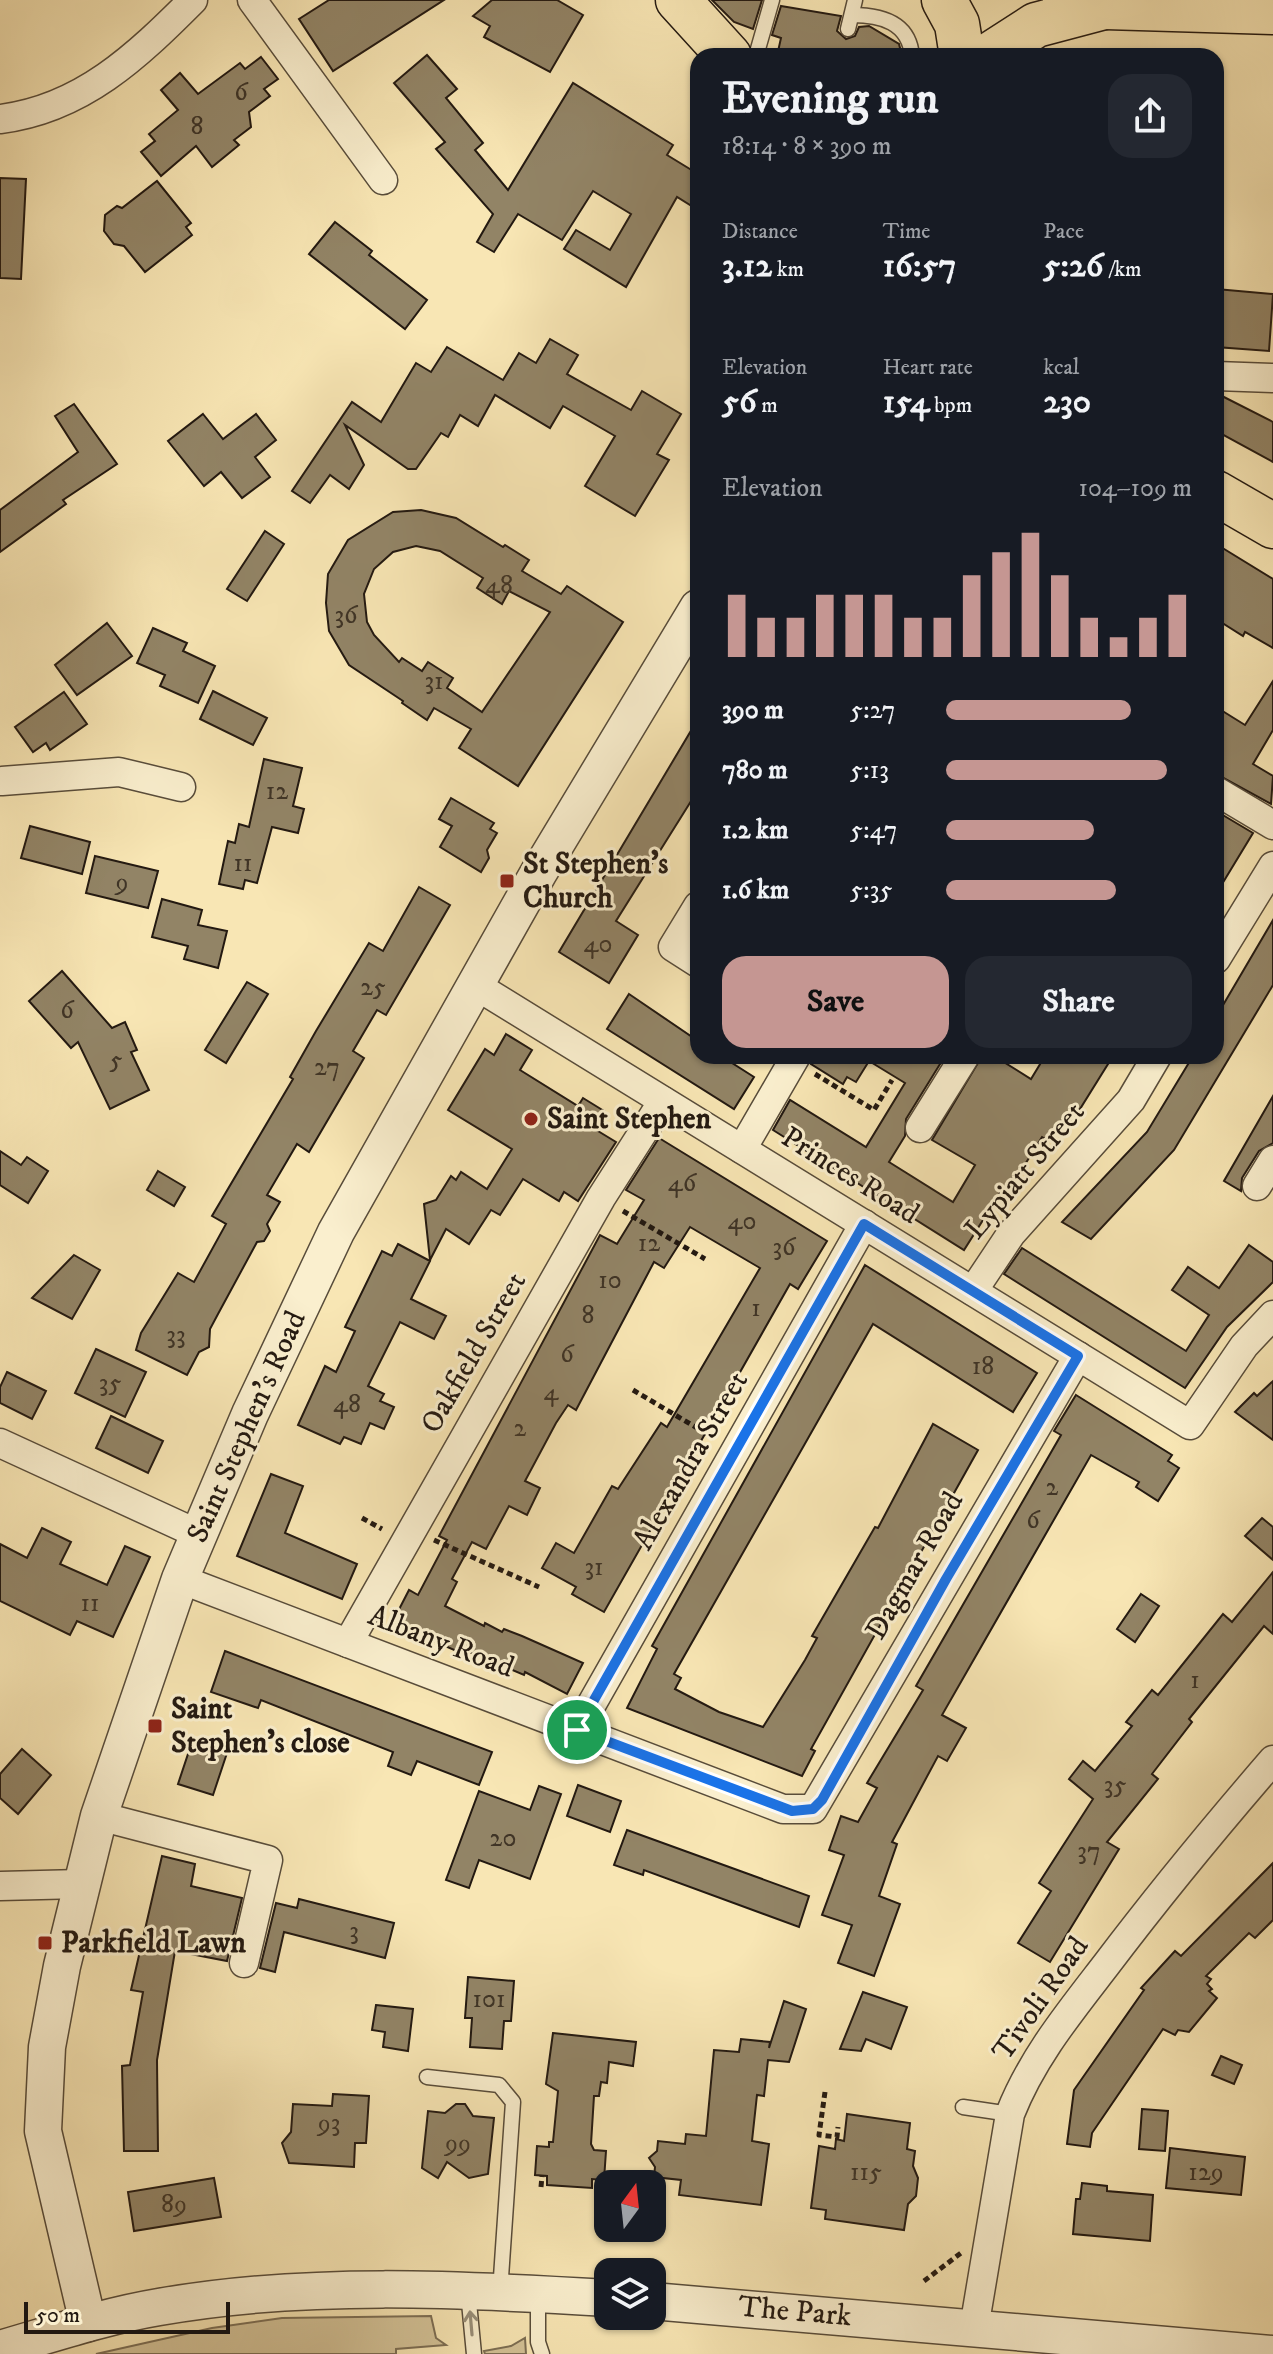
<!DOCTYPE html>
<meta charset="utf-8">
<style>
body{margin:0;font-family:"IM FELL DW Pica",serif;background:#242831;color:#f1f3f6;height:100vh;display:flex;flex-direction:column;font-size:30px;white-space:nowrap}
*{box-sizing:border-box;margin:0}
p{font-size:26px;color:#9ea1a6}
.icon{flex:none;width:44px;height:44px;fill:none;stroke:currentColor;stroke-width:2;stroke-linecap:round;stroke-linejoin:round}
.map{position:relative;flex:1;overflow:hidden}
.side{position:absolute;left:690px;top:48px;width:534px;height:1016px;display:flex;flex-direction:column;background:#171b24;border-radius:24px;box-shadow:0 2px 6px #0004}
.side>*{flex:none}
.needle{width:52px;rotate:15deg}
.controls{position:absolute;left:594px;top:2170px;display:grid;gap:16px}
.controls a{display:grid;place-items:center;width:72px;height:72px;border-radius:16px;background:#171b24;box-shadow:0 2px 6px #0004;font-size:40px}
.scale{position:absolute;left:24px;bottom:20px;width:206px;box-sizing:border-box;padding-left:8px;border:4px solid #231911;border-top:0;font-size:22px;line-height:28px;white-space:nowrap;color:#231911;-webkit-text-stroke:6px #faefce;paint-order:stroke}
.pin{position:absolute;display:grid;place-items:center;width:68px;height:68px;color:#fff;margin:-34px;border:4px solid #fff;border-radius:50%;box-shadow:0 2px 8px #0007}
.round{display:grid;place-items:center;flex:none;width:84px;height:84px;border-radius:24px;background:#242831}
.summary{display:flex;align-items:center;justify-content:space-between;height:136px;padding:0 32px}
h1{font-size:44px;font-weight:800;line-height:60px}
.stats{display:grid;grid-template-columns:repeat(3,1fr);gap:12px;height:136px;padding:8px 32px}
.stats div{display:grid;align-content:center}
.stats b{font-size:34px;font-weight:800}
.stats small{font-size:22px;font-weight:400}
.stats p{font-size:22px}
.chart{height:224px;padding:16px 32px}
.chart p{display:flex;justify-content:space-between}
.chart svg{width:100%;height:144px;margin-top:8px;stroke:#c59692;stroke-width:6}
.cta{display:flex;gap:16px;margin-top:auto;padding:16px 32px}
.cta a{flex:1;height:92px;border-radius:24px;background:#c59692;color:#111;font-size:32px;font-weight:800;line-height:92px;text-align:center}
.cta a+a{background:#242831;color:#f1f3f6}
ul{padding:0 32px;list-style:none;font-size:26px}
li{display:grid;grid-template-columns:128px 96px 1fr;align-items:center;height:60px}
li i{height:20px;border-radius:10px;background:#c59692}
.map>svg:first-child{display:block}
</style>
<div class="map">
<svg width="1273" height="2354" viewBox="0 0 1273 2354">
<rect width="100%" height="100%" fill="#f8e6b4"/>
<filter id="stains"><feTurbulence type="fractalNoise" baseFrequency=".0025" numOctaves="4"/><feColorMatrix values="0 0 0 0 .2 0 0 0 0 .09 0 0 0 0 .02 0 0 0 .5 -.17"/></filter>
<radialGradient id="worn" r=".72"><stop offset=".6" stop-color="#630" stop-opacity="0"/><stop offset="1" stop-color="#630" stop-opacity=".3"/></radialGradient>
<!-- green -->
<g fill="#d4c398" stroke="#7c6e54" stroke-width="2">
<path d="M431 2316 436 2338 446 2345 396 2349V2354H96L212 2328 282 2318Z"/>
<path d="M525 2338 526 2354H485L484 2351 511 2346Z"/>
</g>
<!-- building -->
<g fill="#928466" stroke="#231911" stroke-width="2" fill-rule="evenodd">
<path d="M329 0H444L333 71 299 19Z"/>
<path d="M492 0H557L583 15 550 72 484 37 490 26 473 16Z"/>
<path d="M712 0H762L753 29 734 22Z"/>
<path d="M781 6 841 16 837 31 846 39 855 36 859 27 869 26 899 44 902 56H777L781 38 772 35Z"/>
<path d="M427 55 457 89 446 98 483 143 475 150 508 190 573 83 673 145 667 155 698 174V210L677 197 626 287 564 249 576 230 610 250 631 214 593 191 562 240 518 214 494 252 477 242 493 214 436 149 445 142 394 83Z"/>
<path d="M261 57 278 79 264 89 270 96 249 112 251 127 234 140 239 145 212 167 196 146 161 176 141 152 155 141 149 134 178 110 161 90 180 73 198 94 240 63 245 69Z"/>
<path d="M0 178 26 179 21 279 0 278Z"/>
<path d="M157 181 191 223 186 227 192 235 145 272 124 246 114 244 104 231 105 215 117 206 122 208Z"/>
<path d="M335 222 372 251 369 255 427 300 405 329 309 254Z"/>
<path d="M1216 289 1273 294 1269 351 1216 347Z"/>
<path d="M550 339 578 355 567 374 631 410 642 391 681 414 657 454 669 460 635 516 585 486 615 436 563 406 550 428 495 395 478 426 460 415 448 437 441 433 416 469H408L345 425 364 465 349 489 330 475 310 503 292 491 352 402 381 422 416 363 431 372 447 347 503 380 519 353 536 363Z"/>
<path d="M1216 393 1273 422V462L1216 431Z"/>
<path d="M74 404 117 464 63 500 66 504 0 552V510L78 452 55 416Z"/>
<path d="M203 414 223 439 256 414 276 440 255 457 270 477 242 498 221 472 204 486 168 441Z"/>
<path d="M421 510 456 518 503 547 505 545 529 560 522 571 561 594 567 586 623 622 518 786 459 748 471 729 434 708 427 720 402 703 403 701 349 665 329 631 326 603 328 574 348 540 393 512ZM416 546 440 551 483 578 477 588 502 604 509 591 550 612 482 712 447 688 453 678 428 662 422 671 402 658 399 662 374 635 367 622 364 594 374 569 393 552Z"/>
<path d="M265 531 284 544 247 601 227 589Z"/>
<path d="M1216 544 1273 579V648L1245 632 1243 636 1216 619Z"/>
<path d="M107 623 132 656 77 695 55 665Z"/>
<path d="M153 628 187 643 183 651 215 666 198 703 160 686 165 675 137 663Z"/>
<path d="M1273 681V730L1253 764 1273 776 1271 804 1216 774V707L1245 725Z"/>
<path d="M213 691 267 718 253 745 200 719Z"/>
<path d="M64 692 87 724 50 750 46 743 33 752 15 727Z"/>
<path d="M698 719V790L616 921 638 935 609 983 559 952Z"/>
<path d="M264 759 302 768 293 806 304 809 298 833 272 827 257 883 245 880 243 889 219 884 228 841 235 843 239 824 249 827Z"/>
<path d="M451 798 494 823 490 829 497 833 487 850 489 858 481 872 440 847 452 826 439 819Z"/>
<path d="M1216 811 1253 833 1216 894Z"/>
<path d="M30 826 90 842 82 874 21 858Z"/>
<path d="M95 856 158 871 148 908 86 893Z"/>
<path d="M419 887 450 905 386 1015 377 1010 353 1051 364 1058 309 1152 297 1144 267 1195 280 1202 267 1224 270 1231 264 1241 257 1242 218 1314 210 1329 209 1347 199 1352 187 1375 136 1350 141 1333 178 1273 194 1282 226 1224 212 1216 293 1079 290 1077 316 1031 369 943 383 951Z"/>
<path d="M162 899 202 910 198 925 227 931 218 968 184 959 188 946 152 937Z"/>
<path d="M1273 920V985L1174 1150 1091 1239 1062 1222 1147 1132 1193 1056H1216V1017Z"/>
<path d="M62 971 112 1028 125 1022 137 1050 131 1052 149 1090 110 1109 78 1042 71 1048 29 1001Z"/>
<path d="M247 982 268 994 226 1063 205 1050Z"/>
<path d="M629 994 698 1041V1056H721L754 1077 734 1109 607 1029Z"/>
<path d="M506 1034 532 1050 520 1070 578 1106 583 1098 604 1111 593 1128 616 1142 578 1201 564 1192 559 1201 523 1179 500 1215 491 1210 469 1244 446 1229 430 1260 424 1204 436 1200 451 1176 456 1180 461 1172 487 1189 512 1149 448 1110 485 1049 494 1055Z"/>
<path d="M813 1056H945L906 1119 905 1136 889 1162 953 1202 975 1165 932 1140 982 1056H994L1031 1079 1045 1056H1113L1070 1125 1062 1120 1049 1141 1042 1137 1019 1174 1016 1172 1005 1191 1002 1190 964 1250 773 1130 790 1100 866 1147 905 1083 869 1061 856 1082 847 1077 843 1084 811 1064Z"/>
<path d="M1273 1096V1143L1259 1151 1242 1178 1241 1191 1224 1181Z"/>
<path d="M659 1138 827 1241 798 1289 790 1284 604 1612 572 1594 576 1587 542 1568 556 1543 574 1553 612 1486 618 1489 661 1423 667 1427 760 1268 690 1227 664 1268 654 1262 576 1410 568 1405 556 1423 525 1481 540 1488 527 1515 509 1506 486 1549 472 1542 452 1579 457 1582 445 1606 484 1626 485 1623 502 1632 504 1629 522 1636 583 1663 567 1694 525 1672 524 1675 470 1652 468 1656 392 1623 409 1590 418 1595 447 1540 439 1536 600 1235 617 1244 644 1200 626 1190Z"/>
<path d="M0 1151 21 1165 27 1157 48 1171 28 1203 0 1185Z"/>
<path d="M158 1171 185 1187 174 1206 147 1190Z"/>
<path d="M398 1244 430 1261 411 1299 446 1316 434 1339 400 1322 368 1386 384 1394 380 1401 394 1407 384 1429 370 1423 361 1444 344 1437 340 1444 298 1425 325 1366 336 1372 355 1331 345 1327 382 1251 392 1256Z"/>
<path d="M1249 1245 1273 1262V1282L1227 1327 1185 1388 1004 1274 1022 1248 1186 1351 1209 1315 1172 1290 1188 1267 1219 1288Z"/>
<path d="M74 1255 100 1270 72 1319 32 1298Z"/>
<path d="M865 1265 1037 1373 1013 1412 873 1324 674 1674 681 1678 675 1689 719 1712 763 1727 805 1660 817 1638 812 1636 875 1527 878 1528 933 1424 978 1450 811 1749 815 1751 802 1776 627 1708 657 1649 652 1646Z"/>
<path d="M96 1349 146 1372 125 1417 75 1393Z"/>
<path d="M7 1372 46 1391 32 1419 0 1403V1387Z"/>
<path d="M1273 1381V1440L1235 1412 1254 1393 1257 1396Z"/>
<path d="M1076 1395 1172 1455 1168 1461 1179 1468 1158 1501 1136 1487 1139 1482 1091 1455 942 1715 966 1728 947 1761 938 1756 892 1842 897 1844 879 1896 900 1904 874 1976 838 1963 852 1925 822 1915 844 1855 829 1850 841 1816 858 1822 877 1788 867 1783 923 1690 916 1686 1061 1435 1054 1431Z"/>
<path d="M111 1416 163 1441 148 1473 96 1448Z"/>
<path d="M271 1474 303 1486 285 1533 357 1564 342 1599 237 1556Z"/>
<path d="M1262 1518 1273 1527V1560L1245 1536Z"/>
<path d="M42 1528 71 1542 60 1564 107 1585 125 1546 150 1557 113 1637 77 1621 70 1635 0 1601V1544L27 1558Z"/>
<path d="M1273 1572V1634L1264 1626 1189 1719 1192 1722 1152 1774 1158 1779 1107 1842 1119 1849 1050 1962 1018 1943 1051 1891 1039 1883 1093 1799 1069 1779 1083 1761 1095 1771 1132 1726 1126 1722 1152 1690 1158 1695 1223 1614 1232 1622Z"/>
<path d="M1141 1594 1159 1606 1135 1642 1117 1629Z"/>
<path d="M225 1651 492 1752 479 1785 417 1761 411 1775 388 1766 393 1752 261 1700 258 1708 211 1692Z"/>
<path d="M193 1739 228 1750 213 1795 178 1784Z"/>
<path d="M22 1749 51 1775 18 1814 0 1798V1774Z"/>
<path d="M578 1785 621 1801 610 1832 567 1816Z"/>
<path d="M539 1786 561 1794 530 1879 479 1860 469 1888 446 1880 479 1791 530 1810Z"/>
<path d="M627 1830 809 1896 799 1927 644 1870 643 1875 614 1865Z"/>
<path d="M162 1856 195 1864 191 1886 242 1898 227 1961 175 1951 157 2060 158 2151H124L122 2066 130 2065 143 1992 131 1990Z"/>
<path d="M1273 1863V1920L1255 1938 1249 1933 1206 1976 1211 1979 1207 1984 1212 1989 1209 1991 1217 1998 1189 2032 1178 2030 1175 2035 1163 2029 1092 2133 1090 2147 1067 2144 1074 2090 1144 1990 1141 1988 1175 1951 1181 1956Z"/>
<path d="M299 1899 394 1923 385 1958 284 1932 275 1972 260 1968 276 1903 297 1908Z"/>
<path d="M468 1977 514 1981 511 2021H504L502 2049 470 2047 472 2018H465Z"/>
<path d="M863 1992 907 2007 891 2049 866 2039 861 2051 840 2049Z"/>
<path d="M784 2001 806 2009 789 2062 768 2060 764 2096 757 2095 752 2141 769 2144 761 2205 679 2195 681 2180 654 2177 655 2167 649 2158 657 2151 658 2141 685 2144 686 2134 706 2136 714 2050 739 2052 741 2039 770 2042 769 2048Z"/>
<path d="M376 2005 413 2009 408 2051 383 2047 385 2032 372 2030Z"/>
<path d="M553 2033 636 2042 633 2066 609 2062 607 2083 601 2082 599 2096H594L591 2144 594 2150 606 2151 604 2180 592 2179V2188L547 2185V2176L535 2175 537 2146 549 2147V2142H553L558 2091 546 2084Z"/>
<path d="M1221 2056 1242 2065 1234 2084 1212 2075Z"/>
<path d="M333 2094 369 2096 366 2143H355L354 2167 289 2163 282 2143 291 2132 293 2104 332 2106Z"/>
<path d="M456 2104H465L473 2116 494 2118 488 2174 469 2178 447 2162 438 2178 422 2168 428 2111 445 2113Z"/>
<path d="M1142 2109 1168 2111 1165 2151 1139 2149Z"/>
<path d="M847 2114 910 2123 907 2149 915 2151 913 2166 918 2178 916 2196 908 2204 904 2230 825 2219 826 2210 811 2208 819 2146 835 2149 836 2139 844 2141Z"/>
<path d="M1170 2148 1245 2157 1241 2195 1166 2188Z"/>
<path d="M214 2178 221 2217 134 2231 128 2192Z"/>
<path d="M1082 2183 1107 2186V2191L1153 2195 1150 2241 1073 2234 1076 2199H1080Z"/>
</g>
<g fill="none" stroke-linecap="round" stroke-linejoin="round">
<!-- service casing -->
<g stroke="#584c3a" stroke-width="17">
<g id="service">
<path d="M852 15C881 15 909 22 912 56"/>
<path d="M848 29 855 0"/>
<path d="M756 56 772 0"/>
<path d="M427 2077 499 2085 513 2102 500 2292"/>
<path d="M963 2107 1010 2114"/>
<path d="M468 2292 474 2354"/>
<path d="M538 2294V2342L542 2354"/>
</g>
</g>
<!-- minor casing -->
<g stroke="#584c3a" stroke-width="31">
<g id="minor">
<path d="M252 0 383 180"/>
<path d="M0 119C82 109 137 56 193 0"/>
<path d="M1216 376 1273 378"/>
<path d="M2 781 119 772 181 787"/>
<path d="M1216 791 1273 825"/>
<path d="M698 906 673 947 698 963"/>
<path d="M1216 959 1273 866"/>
<path d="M475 985 1190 1425 1244 1346 1273 1315"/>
<path d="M920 1128 965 1056"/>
<path d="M742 1149 796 1056"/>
<path d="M1257 1186 1273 1160"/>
<path d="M973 1291 1011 1234 1131 1100 1157 1056"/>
<path d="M0 1443 198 1534"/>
<path d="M180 1579 783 1809H813L1078 1356"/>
<path d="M348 1643 601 1198 663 1101"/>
<path d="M577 1730 864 1224"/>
<path d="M99 1816 268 1860 244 1963"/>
<path d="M0 1886 81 1884"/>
<path d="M974 2328 1010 2114C1032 2058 1069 2013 1106 1965 1159 1895 1215 1827 1273 1760"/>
</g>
</g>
<!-- tertiary casing -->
<g stroke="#584c3a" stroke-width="39">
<g id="tertiary">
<path d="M652 2301 1272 2354"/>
<path d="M88 2323 43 2131 47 2047 62 1966 99 1816 180 1579 250 1414 336 1232 539 872 698 608"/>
<path d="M0 2349C52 2334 105 2316 159 2307 307 2281 459 2289 608 2298"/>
</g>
</g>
<!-- trunk casing -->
<g stroke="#231911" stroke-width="47">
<g id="trunk">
<path d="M678 0 729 56"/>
<path d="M944 0 957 24 962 56"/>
<path d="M1065 0 1106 7 1273 12"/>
<path d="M988 56 1036 25 1104 7"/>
<path d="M1216 493 1273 526"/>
</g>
</g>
<!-- path -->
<g stroke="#231911" stroke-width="5" stroke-dasharray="6 4" stroke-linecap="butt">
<path d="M815 1074 874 1110 892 1080"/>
<path d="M623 1211 705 1259"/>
<path d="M633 1390 714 1438"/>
<path d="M362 1518 382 1529"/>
<path d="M434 1540 539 1587"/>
<path d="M825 2092 819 2135 837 2137 838 2127"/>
<path d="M541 2187 542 2176"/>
<path d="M598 2191V2179"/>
<path d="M924 2281 961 2253"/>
</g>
<!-- service -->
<use href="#service" stroke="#faefce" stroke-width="14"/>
<!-- minor -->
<use href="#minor" stroke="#faefce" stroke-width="28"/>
<!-- tertiary -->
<use href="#tertiary" stroke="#faefce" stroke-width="36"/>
<!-- trunk -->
<use href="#trunk" stroke="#f8e6b4" stroke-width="44"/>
</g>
<!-- one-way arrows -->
<defs><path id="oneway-shaft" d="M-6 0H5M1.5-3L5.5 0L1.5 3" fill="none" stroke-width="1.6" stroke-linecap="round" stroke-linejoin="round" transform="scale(2)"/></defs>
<use stroke="#998f79" href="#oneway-shaft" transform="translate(471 2323) rotate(-95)"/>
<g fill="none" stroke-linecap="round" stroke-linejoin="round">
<!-- route casing -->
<g stroke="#fff" stroke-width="16">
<path id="route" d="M864 1224 1078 1356 946 1579 822 1800 813 1809 792 1811 577 1730Z"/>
</g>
<!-- route -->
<use href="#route" stroke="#1a73e8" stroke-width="10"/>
</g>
<!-- markers -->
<g fill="#8f2418" stroke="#faefce" stroke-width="3">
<rect x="499" y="873" width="16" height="16" rx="4"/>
<circle cx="531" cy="1119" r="8"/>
<rect x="147" y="1718" width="16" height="16" rx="4"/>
<rect x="37" y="1935" width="16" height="16" rx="4"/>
</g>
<g text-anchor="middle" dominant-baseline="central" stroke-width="6" stroke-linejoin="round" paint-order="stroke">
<!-- number labels -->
<g font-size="26" fill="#3f3426">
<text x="241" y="92">6</text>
<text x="197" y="126">8</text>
<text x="499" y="585">48</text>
<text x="346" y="615">36</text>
<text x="434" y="681">31</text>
<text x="277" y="791">12</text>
<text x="243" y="863">11</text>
<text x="122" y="882">9</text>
<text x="598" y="944">40</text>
<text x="373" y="987">25</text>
<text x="67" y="1010">6</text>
<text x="116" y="1060">5</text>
<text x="327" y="1067">27</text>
<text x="682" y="1183">46</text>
<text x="742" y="1221">40</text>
<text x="649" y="1243">12</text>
<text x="784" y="1247">36</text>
<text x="610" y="1280">10</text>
<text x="756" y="1308">1</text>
<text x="588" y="1315">8</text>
<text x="176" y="1335">33</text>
<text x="567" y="1354">6</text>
<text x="983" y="1366">18</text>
<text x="110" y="1383">35</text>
<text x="551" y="1392">4</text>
<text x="347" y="1404">48</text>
<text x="520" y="1428">2</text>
<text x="1052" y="1487">2</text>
<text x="1033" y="1520">6</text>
<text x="594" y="1567">31</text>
<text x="90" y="1603">11</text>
<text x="1195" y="1680">1</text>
<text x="1115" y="1785">35</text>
<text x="503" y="1838">20</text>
<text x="1089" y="1851">37</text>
<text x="354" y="1931">3</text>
<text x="489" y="1999">101</text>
<text x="329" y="2123">93</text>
<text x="458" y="2143">99</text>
<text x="866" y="2172">115</text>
<text x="1206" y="2172">129</text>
<text x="174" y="2204">89</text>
</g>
<!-- poi labels -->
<g font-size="30" font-weight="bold" fill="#231911" stroke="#faefce" text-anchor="start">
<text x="523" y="864">St Stephen's<tspan x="523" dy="34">Church</tspan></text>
<text x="547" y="1119">Saint Stephen</text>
<text x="171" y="1709">Saint<tspan x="171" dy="34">Stephen's close</tspan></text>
<text x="61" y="1943">Parkfield Lawn</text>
</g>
<!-- street labels -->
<g font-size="30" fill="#231911" stroke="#faefce">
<text transform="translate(1025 1171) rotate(-50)">Lypiatt Street</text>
<text transform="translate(850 1176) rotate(32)">Princes Road</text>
<text transform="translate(474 1353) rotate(-60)">Oakfield Street</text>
<text transform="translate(247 1427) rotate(-66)">Saint Stephen's Road</text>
<text transform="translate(691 1461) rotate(-60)">Alexandra Street</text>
<text transform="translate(915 1566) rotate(-60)">Dagmar Road</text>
<text transform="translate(441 1642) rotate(21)">Albany Road</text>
<text transform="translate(1041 1999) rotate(-55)">Tivoli Road</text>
<text transform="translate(795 2312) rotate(5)">The Park</text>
</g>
</g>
<rect width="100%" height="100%" filter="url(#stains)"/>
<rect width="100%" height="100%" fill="url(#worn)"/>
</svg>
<div class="controls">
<a><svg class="needle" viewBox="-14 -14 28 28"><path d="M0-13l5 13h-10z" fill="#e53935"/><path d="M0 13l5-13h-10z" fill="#9ea1a6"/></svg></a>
<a><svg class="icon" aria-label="layers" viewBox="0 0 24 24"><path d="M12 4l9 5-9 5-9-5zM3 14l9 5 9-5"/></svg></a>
</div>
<div class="scale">50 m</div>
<div class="pin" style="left:577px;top:1730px;background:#1e9e55"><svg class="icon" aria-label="arrive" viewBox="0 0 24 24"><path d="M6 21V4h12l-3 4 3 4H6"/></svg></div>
<section class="side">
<div class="summary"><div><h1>Evening run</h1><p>18:14 · 8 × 390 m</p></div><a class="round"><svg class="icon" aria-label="share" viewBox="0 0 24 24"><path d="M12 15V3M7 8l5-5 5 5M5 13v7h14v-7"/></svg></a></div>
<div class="stats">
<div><p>Distance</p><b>3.12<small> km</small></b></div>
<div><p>Time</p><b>16:57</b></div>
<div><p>Pace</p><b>5:26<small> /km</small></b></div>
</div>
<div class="stats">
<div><p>Elevation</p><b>56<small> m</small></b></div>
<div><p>Heart rate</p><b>154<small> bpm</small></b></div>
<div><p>kcal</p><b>230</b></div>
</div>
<div class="chart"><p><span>Elevation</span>104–109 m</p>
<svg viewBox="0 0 160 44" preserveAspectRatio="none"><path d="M5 44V25M15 44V32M25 44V32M35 44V25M45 44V25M55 44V25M65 44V32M75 44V32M85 44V19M95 44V12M105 44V6M115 44V19M125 44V32M135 44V38M145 44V32M155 44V25"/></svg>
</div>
<ul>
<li><b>390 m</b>5:27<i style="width:75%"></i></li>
<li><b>780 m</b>5:13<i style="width:90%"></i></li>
<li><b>1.2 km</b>5:47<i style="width:60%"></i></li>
<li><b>1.6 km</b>5:35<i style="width:69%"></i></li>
</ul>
<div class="cta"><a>Save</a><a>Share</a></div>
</section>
</div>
